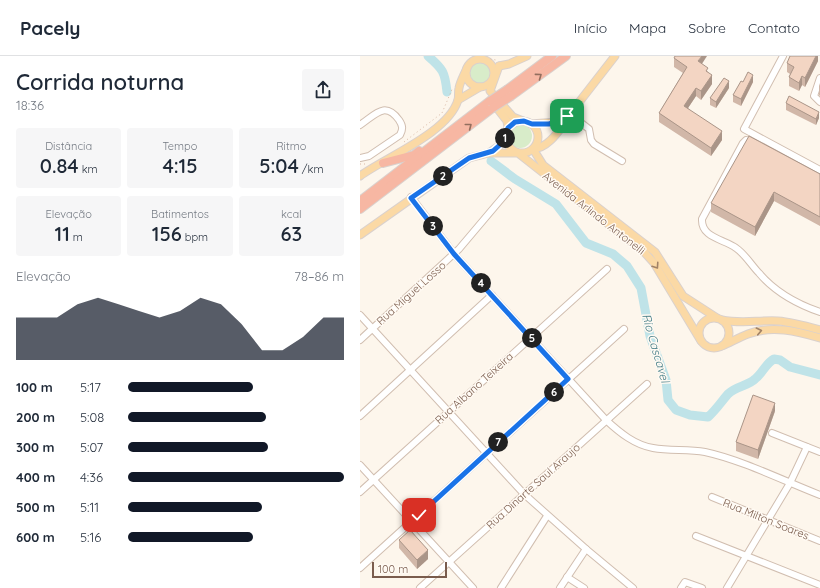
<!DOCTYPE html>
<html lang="pt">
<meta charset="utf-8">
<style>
body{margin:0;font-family:Quicksand,sans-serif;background:#f6f6f7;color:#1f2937;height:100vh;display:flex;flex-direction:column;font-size:15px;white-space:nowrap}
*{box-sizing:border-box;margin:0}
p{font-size:13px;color:#747a83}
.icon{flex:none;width:22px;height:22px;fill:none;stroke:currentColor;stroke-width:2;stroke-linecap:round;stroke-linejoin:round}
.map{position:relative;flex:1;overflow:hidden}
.drawer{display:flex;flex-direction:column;background:#fff;width:360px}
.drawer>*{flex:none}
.scale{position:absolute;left:12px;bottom:10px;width:75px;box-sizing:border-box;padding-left:4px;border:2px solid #7a5c4d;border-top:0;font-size:11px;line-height:14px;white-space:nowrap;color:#7a5c4d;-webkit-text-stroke:3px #fffaf3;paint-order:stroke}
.pin{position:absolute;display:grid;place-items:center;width:34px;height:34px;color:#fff;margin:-17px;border-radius:8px;box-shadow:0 2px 6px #0006}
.km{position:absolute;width:20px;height:20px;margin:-10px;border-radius:50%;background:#222;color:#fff;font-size:11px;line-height:20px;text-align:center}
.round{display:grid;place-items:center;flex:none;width:42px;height:42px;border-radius:4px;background:#f6f6f7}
.head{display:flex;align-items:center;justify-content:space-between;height:68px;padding:0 16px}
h1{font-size:22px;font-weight:600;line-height:30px}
.figures{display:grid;grid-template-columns:repeat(3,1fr);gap:6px;height:68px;padding:4px 16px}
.figures div{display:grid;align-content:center;border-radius:4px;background:#f6f6f7;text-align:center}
.figures b{font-size:20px;font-weight:600}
.figures small{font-size:11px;font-weight:400}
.figures p{font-size:11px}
.chart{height:112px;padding:8px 16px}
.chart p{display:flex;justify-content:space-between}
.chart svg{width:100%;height:72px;margin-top:4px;fill:#111827;opacity:.7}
ul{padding:0 16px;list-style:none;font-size:13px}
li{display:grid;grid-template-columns:64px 48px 1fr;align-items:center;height:30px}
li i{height:10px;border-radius:5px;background:#111827}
header{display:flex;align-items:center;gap:24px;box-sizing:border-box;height:56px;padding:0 20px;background:#fff;border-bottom:1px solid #e0e1e3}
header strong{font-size:19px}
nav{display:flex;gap:22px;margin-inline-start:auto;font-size:14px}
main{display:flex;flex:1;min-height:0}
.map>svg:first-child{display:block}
</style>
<header>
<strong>Pacely</strong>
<nav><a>Início</a><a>Mapa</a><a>Sobre</a><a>Contato</a></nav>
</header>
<main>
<section class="drawer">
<div class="head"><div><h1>Corrida noturna</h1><p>18:36</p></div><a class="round"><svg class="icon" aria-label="share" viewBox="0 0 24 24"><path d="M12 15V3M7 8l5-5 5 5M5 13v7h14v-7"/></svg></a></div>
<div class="figures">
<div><p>Distância</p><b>0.84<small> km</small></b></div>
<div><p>Tempo</p><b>4:15</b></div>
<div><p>Ritmo</p><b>5:04<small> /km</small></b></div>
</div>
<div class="figures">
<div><p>Elevação</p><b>11<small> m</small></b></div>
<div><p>Batimentos</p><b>156<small> bpm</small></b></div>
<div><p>kcal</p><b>63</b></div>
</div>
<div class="chart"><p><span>Elevação</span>78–86 m</p>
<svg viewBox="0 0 160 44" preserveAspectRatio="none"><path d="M0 44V18L10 18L20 18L30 10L40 6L50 10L60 14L70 18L80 14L90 6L100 10L110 22L120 38L130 38L140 30L150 18L160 18V44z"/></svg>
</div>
<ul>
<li><b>100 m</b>5:17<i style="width:58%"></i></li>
<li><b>200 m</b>5:08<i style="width:64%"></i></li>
<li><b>300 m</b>5:07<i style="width:65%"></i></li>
<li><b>400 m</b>4:36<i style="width:100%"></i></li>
<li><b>500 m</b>5:11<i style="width:62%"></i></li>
<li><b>600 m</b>5:16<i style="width:58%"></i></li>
</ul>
</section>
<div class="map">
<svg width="460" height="532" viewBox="0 0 460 532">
<rect width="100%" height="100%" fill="#fdf6ec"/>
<!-- green -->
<g fill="#d8ecc9">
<circle cx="120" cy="17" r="12"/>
<circle cx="160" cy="80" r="12"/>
</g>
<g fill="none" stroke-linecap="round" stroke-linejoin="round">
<!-- river -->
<g stroke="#bfe3e8" stroke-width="9">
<path d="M68 0C83 13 85 16 87 36"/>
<path d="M131 105 155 123 196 148 226 187 253 198 267 210 281 232 290 280 306 324 308 344 316 354 330 359 348 361C356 354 361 346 368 338 376 330 388 330 395 323 403 317 405 308 414 303L420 304 430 311 460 319"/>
</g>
<!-- minor casing -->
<g stroke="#d1beb0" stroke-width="8">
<g id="minor">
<path d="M423 0 384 73 460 114"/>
<path d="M460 22 454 40 460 46"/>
<path d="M211 59 229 73 231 84 234 88 262 105"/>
<path d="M0 69C16 58 25 45 39 64 43 70 43 73 40 79L9 100 0 102"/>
<path d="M393 86 386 84 383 87 342 163C341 182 364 183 376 192 385 198 392 210 399 217 415 236 437 248 460 256"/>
<path d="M51 141 94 198 246 364C260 377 275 389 293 392 310 395 328 393 345 396 382 404 424 425 460 439"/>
<path d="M0 259 164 438 226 493 273 532"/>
<path d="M0 284 99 193 148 135"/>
<path d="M0 360 132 239"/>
<path d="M412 377 460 396"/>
<path d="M0 409 113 532"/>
<path d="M0 436 247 213"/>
<path d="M352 441 460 485"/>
<path d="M336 480 460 529"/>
<path d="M0 512 264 273"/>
<path d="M207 521 224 532"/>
<path d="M60 532 287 328"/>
<path d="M141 532 187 460"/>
<path d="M200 532 226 493"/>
<path d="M321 532 325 526 342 532"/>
<path d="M367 532 430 427 447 391"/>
</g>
</g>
<!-- major casing -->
<g stroke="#dad1cd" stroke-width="9">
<g id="major">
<path d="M255 0 213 54 211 59C201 71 190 92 173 93L183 109 295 196 323 240 357 262"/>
<circle cx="120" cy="17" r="14"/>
<path d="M139 10 130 35 153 61 163 65"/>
<path d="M139 10 149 8 167 0"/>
<path d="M98 44 120 31"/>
<path d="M133 47 147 65 148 72"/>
<circle cx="162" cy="81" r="16"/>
<path d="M171 68 196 66 208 59"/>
<path d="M129 97 139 90 146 81"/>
<path d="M0 120C26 101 88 77 98 44 99 41 98 36 99 32 100 26 104 19 107 12"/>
<path d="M0 179 109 102 129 97H158L285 197 294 207 341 285"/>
<circle cx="354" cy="277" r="15"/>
<path d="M362 264C381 268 399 264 418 265 432 266 446 270 460 274"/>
<path d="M362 290C371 286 380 281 388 278 412 269 437 275 460 282"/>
</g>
</g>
<!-- highway casing -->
<g stroke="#dad1cd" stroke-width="10">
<g id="highway">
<path d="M148 33 192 0"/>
<path d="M151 40 206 0"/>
<path d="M23 107 54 99 59 95"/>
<path d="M0 145 130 45"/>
<path d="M0 153 131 53"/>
</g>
</g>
<!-- path -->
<g stroke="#d9b8a5" stroke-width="1" stroke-dasharray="1 3" stroke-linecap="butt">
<path d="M107 6 124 2 136 4"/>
<path d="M44 86 82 57 93 31"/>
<path d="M0 108H7"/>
</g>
<!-- minor -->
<use href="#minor" stroke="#fff" stroke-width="6"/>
<!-- major -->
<use href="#major" stroke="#fbd9a5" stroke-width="7"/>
<!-- highway -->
<use href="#highway" stroke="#f7b7a3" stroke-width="8"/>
<!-- highway-bridge casing -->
<g stroke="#dad1cd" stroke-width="10" stroke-linecap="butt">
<g id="highway-bridge">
<path d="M130 45 148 33"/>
<path d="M131 53 151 40"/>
</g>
</g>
<!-- highway-bridge -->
<use href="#highway-bridge" stroke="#f7b7a3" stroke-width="8"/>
</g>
<!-- wall -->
<g fill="#d1b7a8">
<path d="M458 0V5L445 31 442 29 439 35 429 30V21L430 18 427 16V7Z"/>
<path d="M314 2 342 8 348 16 352 28 341 44 336 40 328 52 362 84 351 100 299 66V57L323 17 314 11Z"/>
<path d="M383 26H393L381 50 373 46V39Z"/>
<path d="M460 27V40L459 39V30Z"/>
<path d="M369 32 356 52 350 49V42Z"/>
<path d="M426 47 459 62 456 69 426 54Z"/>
<path d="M460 118V170L414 145 395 180 351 156V147Z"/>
<path d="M415 355 398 403 376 395V386Z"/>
<path d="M39 484 68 503 57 513 39 492Z"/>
</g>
<!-- shaded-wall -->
<g fill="#aa9588">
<path d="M342 0H347L338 14V5Z"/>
<path d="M456 0H458V5L445 31V22Z"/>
<path d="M352 19V28L341 44V35Z"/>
<path d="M393 19V26L381 50V43Z"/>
<path d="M442 20V29L439 35V27Z"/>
<path d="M369 25V32L356 52V46Z"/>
<path d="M336 32V40L324 58V50Z"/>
<path d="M459 56V62L456 69V63Z"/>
<path d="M362 75V84L351 100V92Z"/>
<path d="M414 136V145L395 180V171Z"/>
<path d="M415 347V355L398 403V394Z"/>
<path d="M68 494V503L57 513V504Z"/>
</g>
<!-- building -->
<g fill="#f3d5c3" stroke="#aa9588">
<path d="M315 0H342L338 5 348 12 346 15 352 19 341 35 336 32 324 50 362 75 351 92 299 57 327 11 314 2Z"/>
<path d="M430 0H456L445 22 442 20 439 27 429 21 434 11 427 7Z"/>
<path d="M388 16 393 19 381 43 373 39 381 25 383 26Z"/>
<path d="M364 22 369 25 356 46 350 42Z"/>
<path d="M429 40 459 56 456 63 426 47Z"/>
<path d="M389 80 460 118V161L414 136 395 171 351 147Z"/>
<path d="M393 339 415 347 398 394 376 386Z"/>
<path d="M50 474 68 494 57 504 39 484Z"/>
</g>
<!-- one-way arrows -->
<defs><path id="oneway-chevron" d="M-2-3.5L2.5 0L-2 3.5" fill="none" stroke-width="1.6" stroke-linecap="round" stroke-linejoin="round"/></defs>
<g stroke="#936e5e">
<use href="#oneway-chevron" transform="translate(179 20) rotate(-36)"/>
<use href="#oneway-chevron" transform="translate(109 70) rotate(-38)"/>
</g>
<g stroke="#a18267">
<use href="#oneway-chevron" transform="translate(296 210) rotate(56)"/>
<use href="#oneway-chevron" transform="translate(399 275) rotate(-12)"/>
</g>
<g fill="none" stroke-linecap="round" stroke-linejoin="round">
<!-- route casing -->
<g stroke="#fff" stroke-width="8">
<path id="route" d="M59 459 208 323 94 198 51 142 109 102 133 95 142 87 148 72 155 66 164 65 172 68H189L196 66 207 60"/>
</g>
<!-- route -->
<use href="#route" stroke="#1a73e8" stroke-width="5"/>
</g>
<g text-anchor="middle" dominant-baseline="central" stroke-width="3" stroke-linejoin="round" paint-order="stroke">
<!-- street labels -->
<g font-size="11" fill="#7a5c4d" stroke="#fffaf3">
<text transform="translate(234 157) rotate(38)">Avenida Arlindo Antonelli</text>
<text transform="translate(51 237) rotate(-42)">Rua Miguel Losso</text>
<text transform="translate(114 332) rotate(-42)">Rua Albano Teixeira</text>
<text transform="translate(173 430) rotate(-42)">Rua Dinarte Saul Araujo</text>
<text transform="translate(406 463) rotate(22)">Rua Milton Soares</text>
</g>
<!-- water labels -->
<g font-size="12" font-style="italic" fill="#437c86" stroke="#fffaf3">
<text transform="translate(296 292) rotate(74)">Rio Cascavel</text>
</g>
</g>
</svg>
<div class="scale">100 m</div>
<div class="pin" style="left:207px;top:60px;background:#1e9e55"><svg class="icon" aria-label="arrive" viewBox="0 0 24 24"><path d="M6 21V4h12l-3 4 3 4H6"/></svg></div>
<div class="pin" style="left:59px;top:459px;background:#d93025"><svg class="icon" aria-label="check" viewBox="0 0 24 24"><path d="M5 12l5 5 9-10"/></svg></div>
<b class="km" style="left:145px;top:82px">1</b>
<b class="km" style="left:83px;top:120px">2</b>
<b class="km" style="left:73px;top:170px">3</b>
<b class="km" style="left:121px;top:227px">4</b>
<b class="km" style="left:172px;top:282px">5</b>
<b class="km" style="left:194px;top:336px">6</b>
<b class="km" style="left:138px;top:386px">7</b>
</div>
</main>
